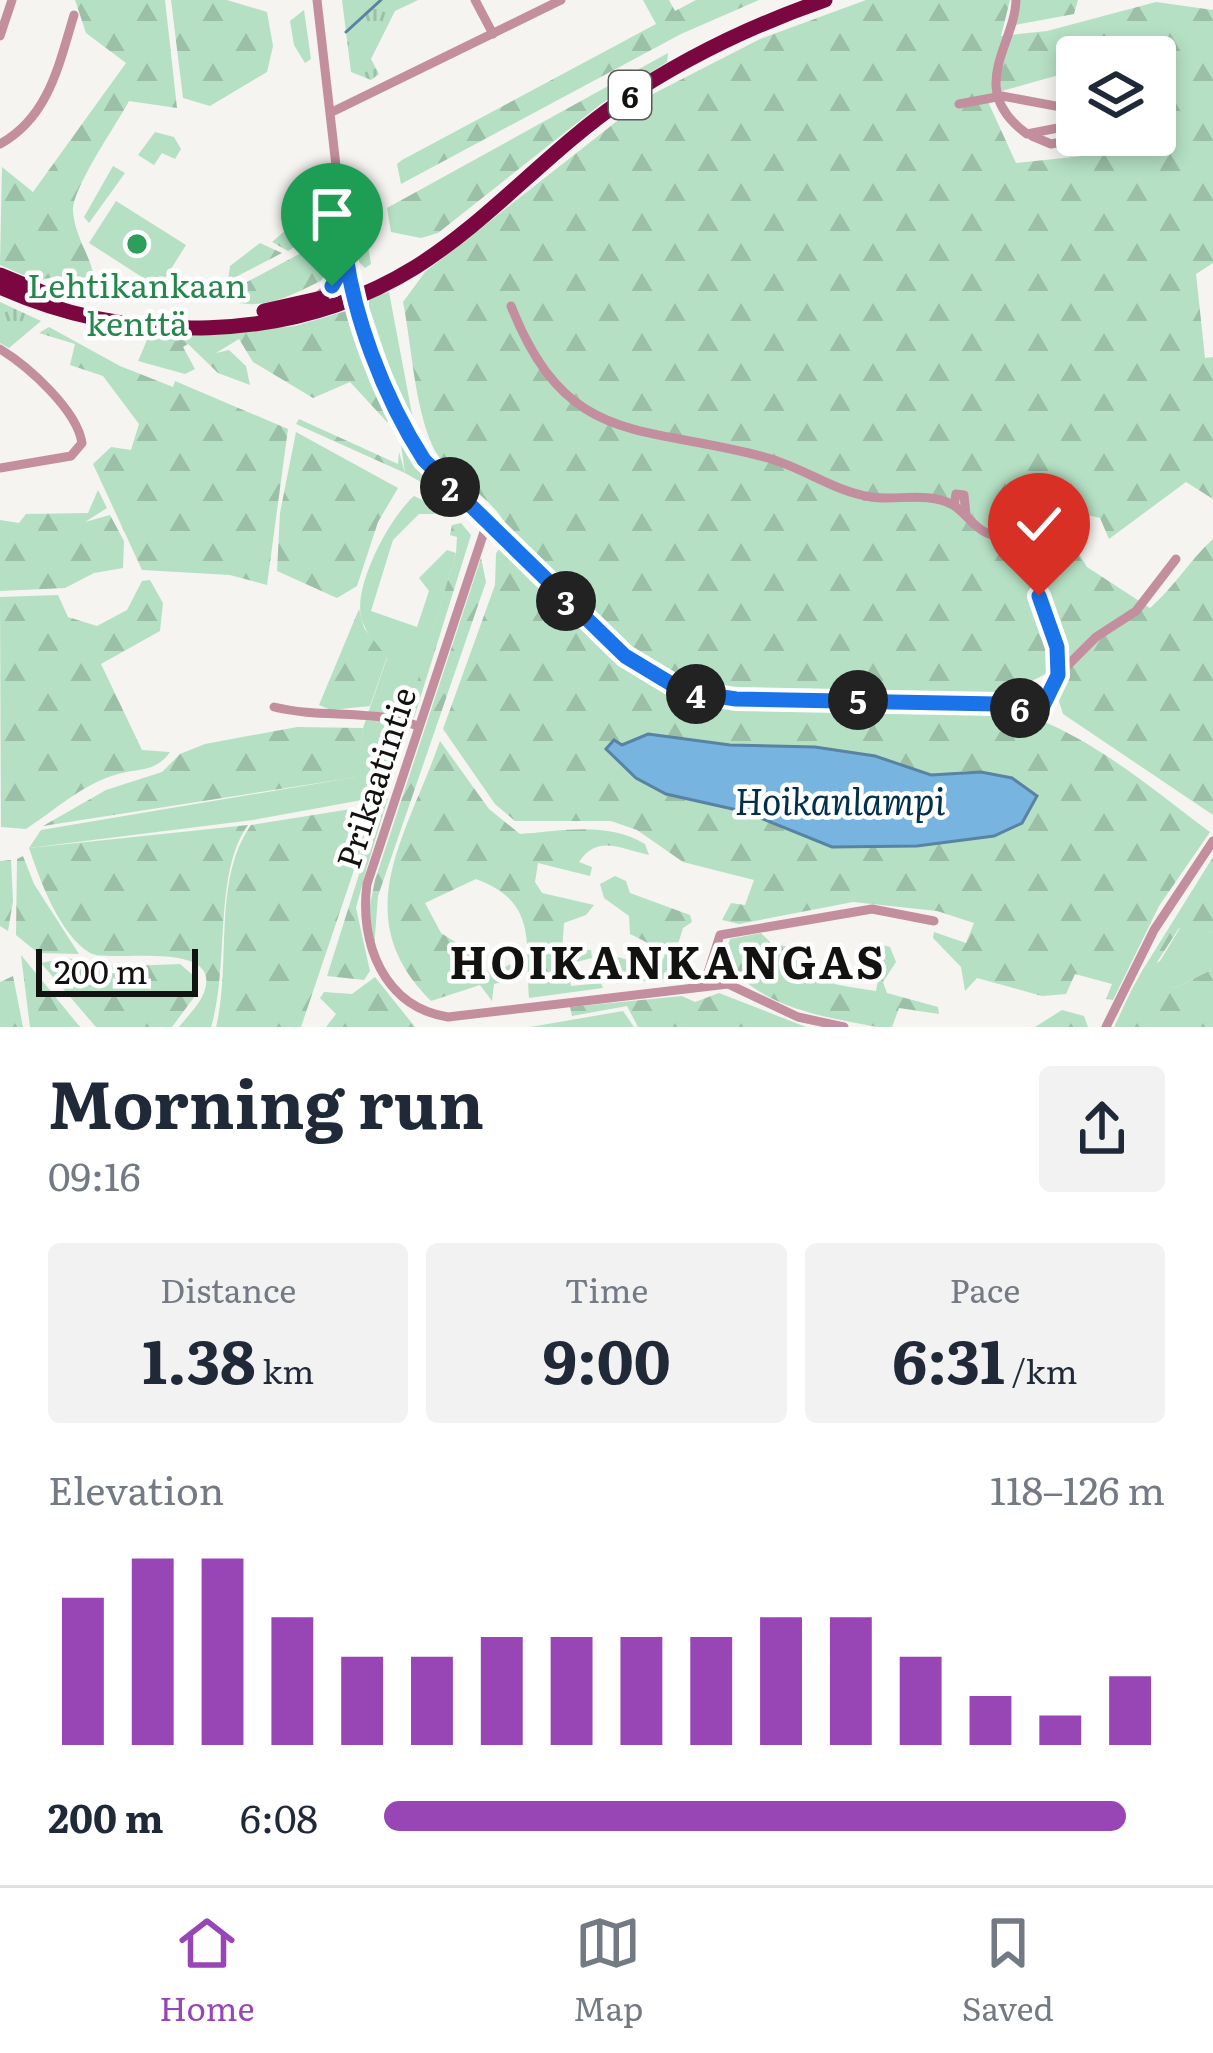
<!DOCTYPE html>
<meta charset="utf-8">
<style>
body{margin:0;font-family:Literata,serif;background:#f2f2f3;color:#1f2937;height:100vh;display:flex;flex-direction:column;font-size:45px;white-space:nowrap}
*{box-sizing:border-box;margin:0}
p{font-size:39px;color:#747a83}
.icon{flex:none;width:66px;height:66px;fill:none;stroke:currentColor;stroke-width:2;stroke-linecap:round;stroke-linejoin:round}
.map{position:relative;height:1027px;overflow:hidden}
.drawer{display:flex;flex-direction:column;background:#fff;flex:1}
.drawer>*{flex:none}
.buttons{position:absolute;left:1056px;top:36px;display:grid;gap:24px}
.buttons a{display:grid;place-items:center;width:120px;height:120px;border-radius:12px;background:#fff;box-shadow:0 6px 18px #0003;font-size:60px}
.scale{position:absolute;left:36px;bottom:30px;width:162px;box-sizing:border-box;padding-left:12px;border:6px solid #121210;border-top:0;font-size:33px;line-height:42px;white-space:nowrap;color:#121210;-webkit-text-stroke:9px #fff;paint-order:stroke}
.pin{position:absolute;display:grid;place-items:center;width:102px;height:102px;color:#fff;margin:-123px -51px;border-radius:50% 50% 50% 0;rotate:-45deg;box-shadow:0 0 12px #0007}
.pin .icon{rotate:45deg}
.km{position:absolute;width:60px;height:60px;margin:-30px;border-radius:50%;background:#222;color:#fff;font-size:33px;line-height:60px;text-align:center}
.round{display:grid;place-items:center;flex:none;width:126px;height:126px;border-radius:12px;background:#f2f2f3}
.overview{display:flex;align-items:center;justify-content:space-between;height:204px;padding:0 48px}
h1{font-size:66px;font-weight:700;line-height:90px}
.figures{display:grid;grid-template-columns:repeat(3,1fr);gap:18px;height:204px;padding:12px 48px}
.figures div{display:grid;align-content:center;border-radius:12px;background:#f2f2f3;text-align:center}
.figures b{font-size:60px;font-weight:700}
.figures small{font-size:33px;font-weight:400}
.figures p{font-size:33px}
.chart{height:336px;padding:24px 48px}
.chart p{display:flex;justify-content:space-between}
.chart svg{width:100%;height:216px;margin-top:12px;stroke:#9846b5;stroke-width:6}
ul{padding:0 48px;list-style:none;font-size:39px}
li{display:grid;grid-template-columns:192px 144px 1fr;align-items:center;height:90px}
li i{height:30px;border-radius:15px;background:#9846b5}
.dock{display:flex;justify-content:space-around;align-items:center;height:168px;border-top:3px solid #e0e1e3;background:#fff;font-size:33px;color:#747a83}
.dock a{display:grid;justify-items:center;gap:6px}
.dock .selected{color:#9846b5}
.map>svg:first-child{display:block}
</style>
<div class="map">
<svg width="1213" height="1027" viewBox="0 0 1213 1027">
<defs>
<pattern id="forest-firs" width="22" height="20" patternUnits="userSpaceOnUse" patternTransform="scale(3)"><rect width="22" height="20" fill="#b5e0c4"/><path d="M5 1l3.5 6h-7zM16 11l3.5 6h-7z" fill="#9bbfa7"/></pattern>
<pattern id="park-tufts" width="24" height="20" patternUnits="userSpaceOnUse" patternTransform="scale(3)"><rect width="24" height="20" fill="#b5e0c4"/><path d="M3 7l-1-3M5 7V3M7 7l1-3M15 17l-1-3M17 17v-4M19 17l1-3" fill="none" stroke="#9bbfa7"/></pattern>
</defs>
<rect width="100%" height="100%" fill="#f5f4f0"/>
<!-- grass -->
<g fill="#b5e0c4">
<path d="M304 10 311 59 305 63 294 45 290 21Z"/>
<path d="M155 132 174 137 181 149 175 159 162 153 154 165 138 155Z"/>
<path d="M113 166 125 173 89 223 84 217Z"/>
<path d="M116 201 186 245 159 288 89 243Z"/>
<path d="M389 292 415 430 429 457 412 433 369 307V298Z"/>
<path d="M400 438 433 489 405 473Z"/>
<path d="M414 496 452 514H419L393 540 371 611 417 627 429 591 419 578 447 550 456 553 384 796 253 820 29 848 41 830 356 777 363 728 387 658C377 645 365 633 361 617 354 584 390 517 414 496Z"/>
<path d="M388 798 367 867 357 864 375 807Z"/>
<path d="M1180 928 1200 937 1213 931V969L1175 988 1159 984 1131 991 1142 971 1160 961Z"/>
<path d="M623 1011 634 1027H530Z"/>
</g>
<!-- forest -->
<g fill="url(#forest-firs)" fill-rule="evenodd">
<path d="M75 0H165L177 108 129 101C117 124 72 188 73 211 75 239 92 256 95 283L57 276 37 281 0 265 2 167 33 192 126 63 86 33Z"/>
<path d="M171 0H227L267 12 273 46 267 72 210 106 183 98Z"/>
<path d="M643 0H669L675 11 696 0H759L681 34 401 184 397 164 402 160 656 24Z"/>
<path d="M866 0H1010L1001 36 1047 31 1156 2 1213 10V263L1196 274 1205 358 1213 357V499L1186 482 1109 539 1100 518 1086 515 1073 544 1087 567 1150 608C1175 586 1190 560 1213 539V815L1063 714 1050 672 1003 695 713 690C630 669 548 590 503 520 486 492 448 477 433 447 414 405 412 347 403 302L425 272 649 96 760 39ZM1077 57H1155V135H1134L1130 151 1016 163 989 104 991 94 1077 70Z"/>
<path d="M1019 0H1078L1074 14 1015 25Z"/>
<path d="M668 53 667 62 601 104 438 233 421 238 391 232 387 208Z"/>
<path d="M307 191 306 227 311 236 288 251 272 242 287 229Z"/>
<path d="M358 225 365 227 371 264 365 268 352 255 351 231Z"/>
<path d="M329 238 325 258 330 276C302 290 271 309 239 303L245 283Z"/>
<path d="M260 243 282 253 228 281 230 266Z"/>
<path d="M346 311 392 420 387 422 350 382 313 398 253 362 239 339 216 353 229 350 246 366 250 385 218 373 188 344 183 347 195 369 185 374 138 361 147 340 295 326Z"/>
<path d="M49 327 120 366 173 387 175 381 288 429 267 585 230 575 142 570 93 464 111 447 131 450 139 424 103 376 70 365 75 344 39 333Z"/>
<path d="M299 419 398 464 399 452 405 473 296 424Z"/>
<path d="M296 432 398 488 378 522 357 586 337 598 277 571 280 513Z"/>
<path d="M98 490 107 508 85 522 110 515 124 541 123 568 94 573 65 588 0 591V520L19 523 26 514 88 513Z"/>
<path d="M461 523 471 535 414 718 407 716 456 553 457 537 450 535 452 525Z"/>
<path d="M501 547 629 667 707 706 1021 713C1093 737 1149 787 1210 832L1159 906 1113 1000 1106 999 1112 984 1075 974 1066 994 1042 996 977 978 965 991 961 967 933 938 934 932 966 943 974 923 937 911 853 902 739 924 722 920 731 903 745 905 754 880 683 862 637 830 611 821H515L495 804 443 729 495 585 496 553ZM648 734 730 745 815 747 875 756 931 775 981 772 1012 778 1037 796 993 836 917 846 832 847 746 812 666 794 611 743 622 745Z"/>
<path d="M481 558 486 582 378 896 374 948 369 910 375 880Z"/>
<path d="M150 580 163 603 160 631 101 664 142 750 170 752C156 772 140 768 118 774 84 783 55 810 26 829L1 827 0 597 58 595 68 617 97 626 127 610 142 581Z"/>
<path d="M359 609 364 628 387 657 370 706 331 710 319 705Z"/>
<path d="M297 727 363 728 357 777 43 826 106 790 162 772 180 754 205 744Z"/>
<path d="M440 741 489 809 520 834C563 831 606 821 645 844L649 855C620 849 598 834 579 862L592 867 590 876 538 863 535 882 542 893 594 905 586 915 564 923 562 952 591 950 592 958 568 964 571 986 601 983 603 988 529 998C525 941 538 902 476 879L425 903 441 933 479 957 482 970 495 973 510 964 515 979 494 984 492 1001 480 985 431 1001C346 916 406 838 440 741Z"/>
<path d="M376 805 301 1027H216C232 964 212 880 251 825Z"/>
<path d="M248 825C213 874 230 966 211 1027H179C186 1018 197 1007 202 997 231 936 107 964 90 953 59 934 40 880 29 848Z"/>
<path d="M23 856 34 884 79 954 38 953 16 935 17 859Z"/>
<path d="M1213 857V931L1200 938 1179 928 1152 970 1142 971Z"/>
<path d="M11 860 13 901 8 931 0 926V861Z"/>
<path d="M362 865 367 867 356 908 370 971 364 980 327 976Z"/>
<path d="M615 876 626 881 630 893 690 915 692 922 683 928 670 970 690 971 694 976 616 984 604 953 659 969 666 952 630 934 629 916 604 898 600 884Z"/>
<path d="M761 933 771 943 789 947C804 985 841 985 876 991L880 969 869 954 880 944 890 947 896 962 883 982 887 993 938 1007 939 1014 899 1008 892 1027H878C829 1018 747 1006 725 954L730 939Z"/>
<path d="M21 955 80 1027H30Z"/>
<path d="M67 958 105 967 180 964 194 976 198 992 172 1027H96L41 963Z"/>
<path d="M1213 969V1027H1114L1131 991 1159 983 1175 988Z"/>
<path d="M13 976 23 1027H0V982Z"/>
<path d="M375 977 415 1027H326L336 1014 320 998 324 992 352 994Z"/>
<path d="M719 993 806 1027H638L627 1006 572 1016 570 1007 682 996 695 1002Z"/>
<path d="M1062 1010 1084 1016 1088 1027H1035Z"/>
</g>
<!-- park -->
<g fill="url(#park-tufts)">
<path d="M342 0H418L395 11 371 59 379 74 371 80 351 72Z"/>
<path d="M0 302 41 321 9 348 0 343Z"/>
</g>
<!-- water -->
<path fill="#78b4e0" stroke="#5983a2" stroke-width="3" d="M648 734 730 745 815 747 875 756 931 775 981 772 1012 778 1037 796 1022 823 994 836 917 846 832 847 746 812 666 794 636 778 606 749 614 740 622 745Z"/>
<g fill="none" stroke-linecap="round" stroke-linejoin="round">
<!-- stream -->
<path stroke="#5983a2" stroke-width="3" d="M346 32 381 0"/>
<!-- minor -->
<g stroke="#c38e9e" stroke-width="9">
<path d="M317 0 350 288 406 433 424 461 486 526 625 656 684 691 736 699 997 704 1041 712 1058 675 1096 637 1136 611 1176 559"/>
<path d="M475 0 493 34"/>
<path d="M1016 0C1015 45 965 89 1027 134L1063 127 1077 117"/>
<path d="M0 36 12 0"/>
<path d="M959 104 1002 96 1077 110"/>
<path d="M334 111 561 0"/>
<path d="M1032 136 1051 144 1097 135"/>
<path d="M0 144C49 117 59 64 74 15"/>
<path d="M318 296 336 281 340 256"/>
<path d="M511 306C568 450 642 423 768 458 804 468 833 491 871 497 897 501 928 491 953 505 965 512 973 527 987 533 1002 540 1015 539 1027 552L1056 647 1058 675"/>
<path d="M0 349C28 366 77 410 82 443L71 456 0 468"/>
<path d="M954 505 956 494 964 495 966 514"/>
<path d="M486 526 367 884C359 943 384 1007 448 1017L728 984 798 1017 844 1027"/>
<path d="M274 707C323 719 370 708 418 726"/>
<path d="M716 952 728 984"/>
<path d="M704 985 720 935 872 909 934 921"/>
<path d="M1106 1027 1154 930 1213 841"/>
</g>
<!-- highway -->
<g stroke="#7a0740" stroke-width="15">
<path d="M0 275 51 296"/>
<path d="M0 287C130 345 290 344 414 268 488 222 548 151 621 101 684 58 753 25 825 0"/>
<path d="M264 311 322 298"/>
</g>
</g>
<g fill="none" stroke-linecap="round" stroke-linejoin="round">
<!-- route casing -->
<g stroke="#fff" stroke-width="24">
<path id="route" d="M332 286 339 274 344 239C351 313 384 398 424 460L625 656 683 691 736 699 997 704 1040 712 1058 675 1057 647 1039 596"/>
</g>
<!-- route -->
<use href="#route" stroke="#1a73e8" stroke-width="15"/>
</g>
<!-- markers -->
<circle fill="#2e9e5b" stroke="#fff" stroke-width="4.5" cx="137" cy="244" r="12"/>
<g text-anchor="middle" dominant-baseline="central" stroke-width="9" stroke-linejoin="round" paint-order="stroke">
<!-- shield labels -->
<rect fill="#fff" stroke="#595958" stroke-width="3" x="609" y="71" width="42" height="48" rx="9"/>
<g font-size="30" font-weight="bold" fill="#121210">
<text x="630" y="95">6</text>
</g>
<!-- leisure labels -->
<g font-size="33" fill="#27864d" stroke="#fff">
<text x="137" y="283">Lehtikankaan<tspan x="137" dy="38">kenttä</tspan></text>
</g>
<!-- street labels -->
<g font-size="33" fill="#121210" stroke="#fff">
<text transform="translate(374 777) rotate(-72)">Prikaatintie</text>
</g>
<!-- water labels -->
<g font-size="36" font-style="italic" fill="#00304c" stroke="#fff">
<text x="840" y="799">Hoikanlampi</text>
</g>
<!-- district labels -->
<g font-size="45" font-weight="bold" letter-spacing="3" fill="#121210" stroke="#fff">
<text x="668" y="959">HOIKANKANGAS</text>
</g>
</g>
</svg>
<div class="buttons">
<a><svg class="icon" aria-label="layers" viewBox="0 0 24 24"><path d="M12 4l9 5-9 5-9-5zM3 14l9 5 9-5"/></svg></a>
</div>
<div class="scale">200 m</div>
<div class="pin" style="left:332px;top:286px;background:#1e9e55"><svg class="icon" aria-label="arrive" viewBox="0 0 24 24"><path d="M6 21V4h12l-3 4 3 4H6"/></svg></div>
<div class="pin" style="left:1039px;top:596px;background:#d93025"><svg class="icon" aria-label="check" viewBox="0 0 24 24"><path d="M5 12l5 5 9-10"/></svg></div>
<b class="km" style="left:450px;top:487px">2</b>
<b class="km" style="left:566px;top:601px">3</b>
<b class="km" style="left:696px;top:694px">4</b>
<b class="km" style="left:858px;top:700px">5</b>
<b class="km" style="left:1020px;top:708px">6</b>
</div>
<section class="drawer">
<div class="overview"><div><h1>Morning run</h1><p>09:16</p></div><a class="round"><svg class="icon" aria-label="share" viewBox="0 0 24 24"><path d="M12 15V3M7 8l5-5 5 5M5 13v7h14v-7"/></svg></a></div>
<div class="figures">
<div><p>Distance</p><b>1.38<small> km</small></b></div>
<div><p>Time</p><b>9:00</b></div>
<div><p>Pace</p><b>6:31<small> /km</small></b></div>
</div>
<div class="chart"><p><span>Elevation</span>118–126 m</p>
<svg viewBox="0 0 160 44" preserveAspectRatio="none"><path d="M5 44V14M15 44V6M25 44V6M35 44V18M45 44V26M55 44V26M65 44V22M75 44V22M85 44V22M95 44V22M105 44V18M115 44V18M125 44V26M135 44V34M145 44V38M155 44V30"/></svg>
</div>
<ul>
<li><b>200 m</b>6:08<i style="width:95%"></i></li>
</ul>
</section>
<nav class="dock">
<a class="selected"><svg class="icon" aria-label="home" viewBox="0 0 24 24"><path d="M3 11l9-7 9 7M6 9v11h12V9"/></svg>Home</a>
<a><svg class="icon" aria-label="map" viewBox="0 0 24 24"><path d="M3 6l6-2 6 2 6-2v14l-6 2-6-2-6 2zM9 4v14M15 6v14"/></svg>Map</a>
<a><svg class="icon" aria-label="saved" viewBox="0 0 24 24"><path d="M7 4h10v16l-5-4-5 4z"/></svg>Saved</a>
</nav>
